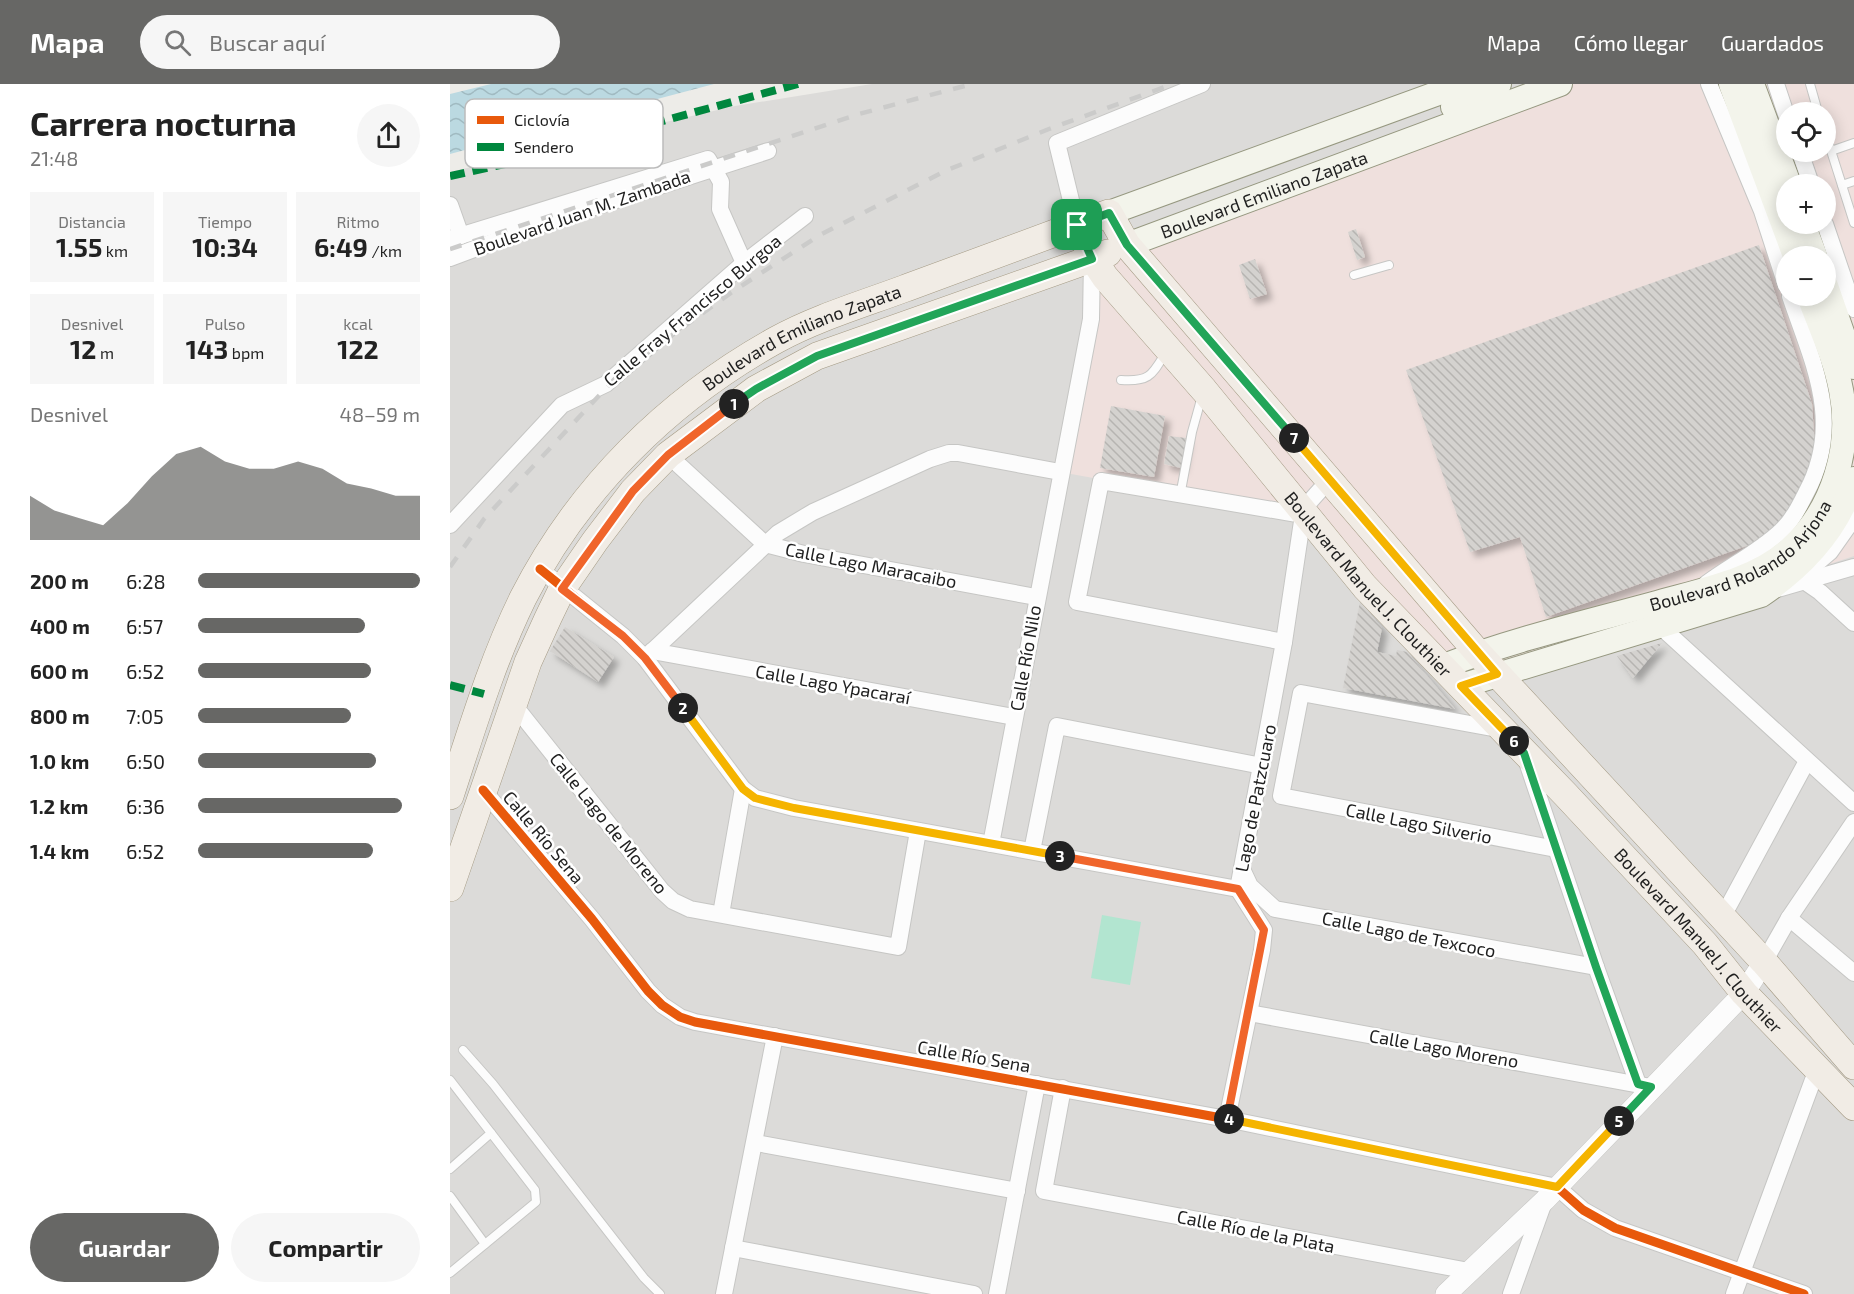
<!DOCTYPE html>
<html lang="es">
<meta charset="utf-8">
<style>
body{margin:0;font-family:"Exo 2",sans-serif;background:#f6f6f6;color:#222;height:100vh;display:flex;flex-direction:column;font-size:22px;white-space:nowrap}
*{box-sizing:border-box;margin:0}
p{font-size:20px;color:#767676}
.icon{flex:none;width:33px;height:33px;fill:none;stroke:currentColor;stroke-width:2;stroke-linecap:round;stroke-linejoin:round}
.map{position:relative;flex:1;overflow:hidden}
.details{display:flex;flex-direction:column;background:#fff;width:450px}
.details>*{flex:none}
.controls{position:absolute;left:1326px;top:18px;display:grid;gap:12px}
.controls a{display:grid;place-items:center;width:60px;height:60px;border-radius:50%;background:#fff;box-shadow:0 3px 15px #0003;font-size:30px}
.pin{position:absolute;display:grid;place-items:center;width:51px;height:51px;color:#fff;margin:-26px;border-radius:12px;box-shadow:0 3px 9px #0006}
.km{position:absolute;width:30px;height:30px;margin:-15px;border-radius:50%;background:#222;color:#fff;font-size:16px;line-height:30px;text-align:center}
.round{display:grid;place-items:center;flex:none;width:63px;height:63px;border-radius:32px;background:#f6f6f6}
.summary{display:flex;align-items:center;justify-content:space-between;height:102px;padding:0 30px}
h1{font-size:33px;font-weight:700;line-height:45px}
.stats{display:grid;grid-template-columns:repeat(3,1fr);gap:9px;height:102px;padding:6px 30px}
.stats div{display:grid;align-content:center;border-radius:0px;background:#f6f6f6;text-align:center}
.stats b{font-size:26px;font-weight:700}
.stats small{font-size:16px;font-weight:400}
.stats p{font-size:16px}
.chart{height:168px;padding:12px 30px}
.chart p{display:flex;justify-content:space-between}
.chart svg{width:100%;height:108px;margin-top:6px;fill:#676765;opacity:.7}
.cta{display:flex;gap:12px;margin-top:auto;padding:12px 30px}
.cta a{flex:1;height:69px;border-radius:36px;background:#676765;color:#fff;font-size:24px;font-weight:700;line-height:69px;text-align:center}
.cta a+a{background:#f6f6f6;color:#222}
ul{padding:0 30px;list-style:none;font-size:20px}
li{display:grid;grid-template-columns:96px 72px 1fr;align-items:center;height:45px}
li i{height:15px;border-radius:8px;background:#676765}
header{display:flex;align-items:center;gap:36px;box-sizing:border-box;height:84px;padding:0 30px;background:#676765;color:#fff}
header strong{font-size:28px}
nav{display:flex;gap:33px;margin-inline-start:auto;font-size:21px}
.search{width:420px;height:54px;background:#f6f6f6;display:flex;align-items:center;gap:15px;box-sizing:border-box;padding:0 21px;border-radius:33px;color:#767676;font-size:22px}
main{display:flex;flex:1;min-height:0}
.map>svg:first-child{display:block}
</style>
<header>
<strong>Mapa</strong>
<div class="search"><svg class="icon" aria-label="search" viewBox="0 0 24 24"><circle cx="10" cy="10" r="6"/><path d="M15 15l6 6"/></svg>Buscar aquí</div>
<nav><a>Mapa</a><a>Cómo llegar</a><a>Guardados</a></nav>
</header>
<main>
<section class="details">
<div class="summary"><div><h1>Carrera nocturna</h1><p>21:48</p></div><a class="round"><svg class="icon" aria-label="share" viewBox="0 0 24 24"><path d="M12 15V3M7 8l5-5 5 5M5 13v7h14v-7"/></svg></a></div>
<div class="stats">
<div><p>Distancia</p><b>1.55<small> km</small></b></div>
<div><p>Tiempo</p><b>10:34</b></div>
<div><p>Ritmo</p><b>6:49<small> /km</small></b></div>
</div>
<div class="stats">
<div><p>Desnivel</p><b>12<small> m</small></b></div>
<div><p>Pulso</p><b>143<small> bpm</small></b></div>
<div><p>kcal</p><b>122</b></div>
</div>
<div class="chart"><p><span>Desnivel</span>48–59 m</p>
<svg viewBox="0 0 160 44" preserveAspectRatio="none"><path d="M0 44V26L10 32L20 35L30 38L40 29L50 18L60 9L70 6L80 12L90 15L100 15L110 12L120 15L130 21L140 23L150 26L160 26V44z"/></svg>
</div>
<ul>
<li><b>200 m</b>6:28<i style="width:100%"></i></li>
<li><b>400 m</b>6:57<i style="width:75%"></i></li>
<li><b>600 m</b>6:52<i style="width:78%"></i></li>
<li><b>800 m</b>7:05<i style="width:69%"></i></li>
<li><b>1.0 km</b>6:50<i style="width:80%"></i></li>
<li><b>1.2 km</b>6:36<i style="width:92%"></i></li>
<li><b>1.4 km</b>6:52<i style="width:79%"></i></li>
</ul>
<div class="cta"><a>Guardar</a><a>Compartir</a></div>
</section>
<div class="map">
<svg width="1404" height="1210" viewBox="0 0 1404 1210">
<defs>
<pattern id="water-waves" width="16" height="10" patternUnits="userSpaceOnUse" patternTransform="scale(1.5)"><rect width="16" height="10" fill="#bbd9e1"/><path d="M0 5q4-4 8 0t8 0" fill="none" stroke="#a0bac1"/></pattern>
<pattern id="building-back-hatch" width="6" height="6" patternUnits="userSpaceOnUse" patternTransform="scale(1.5)"><rect width="6" height="6" fill="#d4d2cf"/><path d="M-1 5l2 2M0 0l6 6M5-1l2 2" fill="none" stroke="#b6b4b1"/></pattern>
<filter id="shadow"><feDropShadow dx="5.5" dy="5.5" stdDeviation="3" flood-color="#0004"/></filter>
</defs>
<rect width="100%" height="100%" fill="#edece8"/>
<!-- residential -->
<path fill="#dcdbd9" fill-rule="evenodd" d="M422 0H1404V1210H0V88L285 22ZM1336 28H1376V68H1336ZM1336 100H1376V140H1336ZM1336 172H1376V212H1336Z"/>
<!-- commercial -->
<path fill="#efe0dd" fill-rule="evenodd" d="M1113 0H1404V472L1011 602 860 433 610 388 643 175ZM1336 28H1376V68H1336ZM1336 100H1376V140H1336ZM1336 172H1376V212H1336Z"/>
<!-- pitch -->
<path fill="#b2e5d0" d="M652 831 691 838 680 901 641 894Z"/>
<!-- water -->
<path fill="url(#water-waves)" d="M41 0H264L0 70V10Z"/>
<!-- building -->
<g fill="url(#building-back-hatch)" filter="url(#shadow)">
<path d="M906 145 915 173 907 176 898 148Z"/>
<path d="M1309 161 1362 320 1365 365 1351 409 1330 438 1302 460 1096 533 1070 453 1020 468 956 286Z"/>
<path d="M805 175 817 210 800 215 789 181Z"/>
<path d="M661 322 715 332 704 393 650 384Z"/>
<path d="M719 352 736 354 731 384 714 380Z"/>
<path d="M910 518 932 544 927 568 946 572 947 566 957 568 1005 625 893 604Z"/>
<path d="M115 543 164 573 148 598 100 567Z"/>
<path d="M1212 559 1183 594 1167 572 1184 567Z"/>
</g>
<g fill="none" stroke-linecap="round" stroke-linejoin="round">
<!-- service casing -->
<g stroke="#c6c6c4" stroke-width="10">
<g id="service">
<path d="M1360 0 1368 28"/>
<path d="M1376 51 1404 139"/>
<path d="M1381 67 1404 59"/>
<path d="M1392 101 1404 97"/>
<path d="M904 191 939 181"/>
<path d="M671 296C700 298 702 291 716 268"/>
<path d="M730 412 742 348 752 312"/>
<path d="M13 966 43 1000 194 1194 210 1210"/>
<path d="M0 996 41 1049 0 1085"/>
<path d="M0 1112 35 1160"/>
<path d="M0 1189 86 1118 85 1106 41 1049"/>
</g>
</g>
<!-- minor casing -->
<g stroke="#c6c6c4" stroke-width="18">
<g id="minor">
<path d="M1259 0 1312 127 1336 201"/>
<path d="M1326 0 1336 30"/>
<path d="M1350 68 1361 100"/>
<path d="M0 121 11 152"/>
<path d="M1375 140 1404 225"/>
<path d="M627 141 607 59 752 0"/>
<path d="M0 155 258 75 271 98 270 125 294 179"/>
<path d="M0 174 83 143 318 67"/>
<path d="M218 371 315 460 354 470 586 513"/>
<path d="M0 441 112 321 156 300 294 179 355 132"/>
<path d="M90 485 173 552 195 574 293 705 305 714 344 724 788 805"/>
<path d="M1353 491 1380 468 1404 434"/>
<path d="M1354 497 1370 508 1404 539"/>
<path d="M1256 500C1280 482 1309 468 1331 447 1342 437 1349 423 1356 409 1394 339 1363 280 1340 212"/>
<path d="M1324 506 1404 483"/>
<path d="M1210 542 1404 719"/>
<path d="M834 558 627 518 651 397 853 431"/>
<path d="M202 567 564 633"/>
<path d="M195 574 328 449 363 428 480 375 499 369H508L610 388"/>
<path d="M64 621 212 807 223 817 240 825 448 863 468 747"/>
<path d="M1053 646 851 609 831 712 1106 765"/>
<path d="M1077 678 1146 883 1188 1000"/>
<path d="M33 706 142 835 198 907 212 921 230 933 245 938 777 1035 1107 1103 1133 1126 1165 1144 1354 1210"/>
<path d="M541 760 641 235 642 176"/>
<path d="M582 767 607 642 812 682"/>
<path d="M792 785 800 802 825 825 1146 883"/>
<path d="M271 830 293 705"/>
<path d="M1272 834 1357 677"/>
<path d="M1339 834 1404 889"/>
<path d="M1314 878 1339 834 1404 738"/>
<path d="M799 929 1201 1003"/>
<path d="M613 1004 594 1107 1019 1187"/>
<path d="M777 1035 812 866 814 846 788 805 834 558 854 424 880 395"/>
<path d="M306 1059 567 1107"/>
<path d="M283 1164 524 1210"/>
<path d="M274 1210 325 952"/>
<path d="M547 1210 587 1000"/>
<path d="M1061 1210 1094 1118"/>
<path d="M1284 1210 1367 985"/>
</g>
</g>
<!-- tertiary casing -->
<g stroke="#c6c6c4" stroke-width="22">
<path id="tertiary" d="M996 1210 1095 1116 1294 909 1314 878"/>
</g>
<!-- secondary casing -->
<g stroke="#969880" stroke-width="26">
<g id="secondary">
<path d="M1281 0 1345 172"/>
<path d="M1302 0 1339 100"/>
<path d="M1003 23 1004 17 1049 0"/>
<path d="M659 129 1013 0"/>
<path d="M1353 140 1365 172"/>
<path id="s1" d="M677 161 1110 0"/>
<path d="M1376 202 1404 283"/>
<path id="s2" d="M994 582C1062 556 1133 539 1203 520 1248 507 1306 497 1341 464 1384 425 1402 362 1391 306 1385 274 1370 242 1359 212"/>
<path d="M1011 602 1311 511C1354 482 1388 446 1404 395"/>
</g>
</g>
<!-- primary casing -->
<g stroke="#a49a84" stroke-width="28">
<g id="primary">
<path id="s3" d="M627 141 643 175 655 193 754 306 915 503 1115 710 1255 860 1294 909 1404 1023"/>
<path id="s4" d="M0 712C22 645 42 577 73 514 129 404 218 316 326 256 366 234 413 220 456 204 524 179 592 154 659 129L677 161 1028 569 1314 878 1404 982"/>
<path d="M0 804 78 578 98 534 112 505 145 457 183 407 218 371 306 305 367 272 658 169"/>
</g>
</g>
<!-- service -->
<use href="#service" stroke="#fcfcfc" stroke-width="8"/>
<!-- minor -->
<use href="#minor" stroke="#fcfcfc" stroke-width="16"/>
<!-- tertiary -->
<use href="#tertiary" stroke="#fcfcfc" stroke-width="21"/>
<!-- secondary -->
<use href="#secondary" stroke="#f3f4eb" stroke-width="24"/>
<!-- primary -->
<use href="#primary" stroke="#f1ece5" stroke-width="27"/>
<!-- rail -->
<g stroke="#cbcbca" stroke-width="4.5" stroke-dasharray="12 12" stroke-linecap="butt">
<path d="M0 165 409 30 522 0"/>
<path d="M0 483 34 435 172 287 285 206 370 151 495 87 599 45 723 0"/>
</g>
<!-- quiet -->
<g stroke="#00873e" stroke-width="8" stroke-dasharray="15 8" stroke-linecap="butt">
<path d="M0 92 55 80 348 0"/>
<path d="M0 601 34 610"/>
</g>
<!-- cycleway casing -->
<g stroke="#fff" stroke-width="13">
<g id="cycleway">
<path d="M90 485 173 552 195 574 293 705 305 714 344 724 788 805"/>
<path d="M33 706 142 835 198 907 212 921 230 933 245 938 777 1035 1107 1103 1133 1126 1165 1144 1354 1210"/>
</g>
</g>
<!-- cycleway -->
<use href="#cycleway" stroke="#e8590c" stroke-width="9"/>
</g>
<g fill="none" stroke-linecap="round" stroke-linejoin="round">
<!-- split-1 casing -->
<g stroke="#fff" stroke-width="12">
<path id="split-1" d="M284 320 306 305 367 272 642 175 627 141"/>
</g>
<!-- split-2 casing -->
<g stroke="#fff" stroke-width="12">
<path id="split-2" d="M233 624 195 574 173 552 112 505 183 407 218 371 284 320"/>
</g>
<!-- split-3 casing -->
<g stroke="#fff" stroke-width="12">
<path id="split-3" d="M233 624 293 705 305 714 344 724 610 772"/>
</g>
<!-- split-4 casing -->
<g stroke="#fff" stroke-width="12">
<path id="split-4" d="M610 772 788 805 814 846 777 1035H779"/>
</g>
<!-- split-5 casing -->
<g stroke="#fff" stroke-width="12">
<path id="split-5" d="M779 1035 1107 1103 1169 1037"/>
</g>
<!-- split-6 casing -->
<g stroke="#fff" stroke-width="12">
<path id="split-6" d="M1064 657 1074 669 1146 883 1188 1000 1201 1003 1169 1037"/>
</g>
<!-- split-7 casing -->
<g stroke="#fff" stroke-width="12">
<path id="split-7" d="M844 354 1047 590 1011 602 1064 657"/>
</g>
<!-- split-8 casing -->
<g stroke="#fff" stroke-width="12">
<path id="split-8" d="M627 141 659 129 677 161 844 354"/>
</g>
<!-- split-1 -->
<use href="#split-1" stroke="#22a559" stroke-width="8"/>
<!-- split-2 -->
<use href="#split-2" stroke="#f0652b" stroke-width="8"/>
<!-- split-3 -->
<use href="#split-3" stroke="#f5b400" stroke-width="8"/>
<!-- split-4 -->
<use href="#split-4" stroke="#f0652b" stroke-width="8"/>
<!-- split-5 -->
<use href="#split-5" stroke="#f5b400" stroke-width="8"/>
<!-- split-6 -->
<use href="#split-6" stroke="#22a559" stroke-width="8"/>
<!-- split-7 -->
<use href="#split-7" stroke="#f5b400" stroke-width="8"/>
<!-- split-8 -->
<use href="#split-8" stroke="#22a559" stroke-width="8"/>
</g>
<g text-anchor="middle" dominant-baseline="central" stroke-width="5" stroke-linejoin="round" paint-order="stroke">
<!-- street labels -->
<g font-size="18" fill="#1f1f1f" stroke="#fff">
<text stroke="none"><textPath href="#s1" startOffset="146">Boulevard Emiliano Zapata</textPath></text>
<text transform="translate(132 128) rotate(-19)">Boulevard Juan M. Zambada</text>
<text transform="translate(242 226) rotate(-40)">Calle Fray Francisco Burgoa</text>
<text stroke="none"><textPath href="#s4" startOffset="602">Boulevard Emiliano Zapata</textPath></text>
<text stroke="none"><textPath href="#s2" startOffset="321">Boulevard Rolando Arjona</textPath></text>
<text transform="translate(421 481) rotate(11)">Calle Lago Maracaibo</text>
<text stroke="none"><textPath href="#s3" startOffset="464">Boulevard Manuel J. Clouthier</textPath></text>
<text transform="translate(575 574) rotate(-80)">Calle Río Nilo</text>
<text transform="translate(383 600) rotate(10)">Calle Lago Ypacaraí</text>
<text transform="translate(805 714) rotate(-79)">Lago de Patzcuaro</text>
<text transform="translate(159 739) rotate(51)">Calle Lago de Moreno</text>
<text transform="translate(969 739) rotate(11)">Calle Lago Silverio</text>
<text transform="translate(94 753) rotate(50)">Calle Río Sena</text>
<text transform="translate(959 850) rotate(11)">Calle Lago de Texcoco</text>
<text stroke="none"><textPath href="#s3" startOffset="950">Boulevard Manuel J. Clouthier</textPath></text>
<text transform="translate(994 964) rotate(10)">Calle Lago Moreno</text>
<text transform="translate(524 972) rotate(10)">Calle Río Sena</text>
<text transform="translate(806 1147) rotate(11)">Calle Río de la Plata</text>
</g>
</g>
<!-- legend -->
<rect x="15" y="15" width="198" height="69" rx="9" fill="#fff" stroke="#bcbcbc" stroke-width="1.5"/>
<rect x="27" y="32" width="27" height="8" fill="#e8590c"/>
<rect x="27" y="59" width="27" height="8" fill="#00873e"/>
<g font-size="16" fill="#1f1f1f">
<text x="64" y="42">Ciclovía</text>
<text x="64" y="69">Sendero</text>
</g>
</svg>
<div class="controls">
<a><svg class="icon" aria-label="locate" viewBox="0 0 24 24"><circle cx="12" cy="12" r="6"/><path d="M12 2v4M12 18v4M2 12h4M18 12h4"/></svg></a>
<a>+</a>
<a>−</a>
</div>
<div class="pin" style="left:627px;top:141px;background:#1e9e55"><svg class="icon" aria-label="arrive" viewBox="0 0 24 24"><path d="M6 21V4h12l-3 4 3 4H6"/></svg></div>
<b class="km" style="left:284px;top:320px">1</b>
<b class="km" style="left:233px;top:624px">2</b>
<b class="km" style="left:610px;top:772px">3</b>
<b class="km" style="left:779px;top:1035px">4</b>
<b class="km" style="left:1169px;top:1037px">5</b>
<b class="km" style="left:1064px;top:657px">6</b>
<b class="km" style="left:844px;top:354px">7</b>
</div>
</main>
